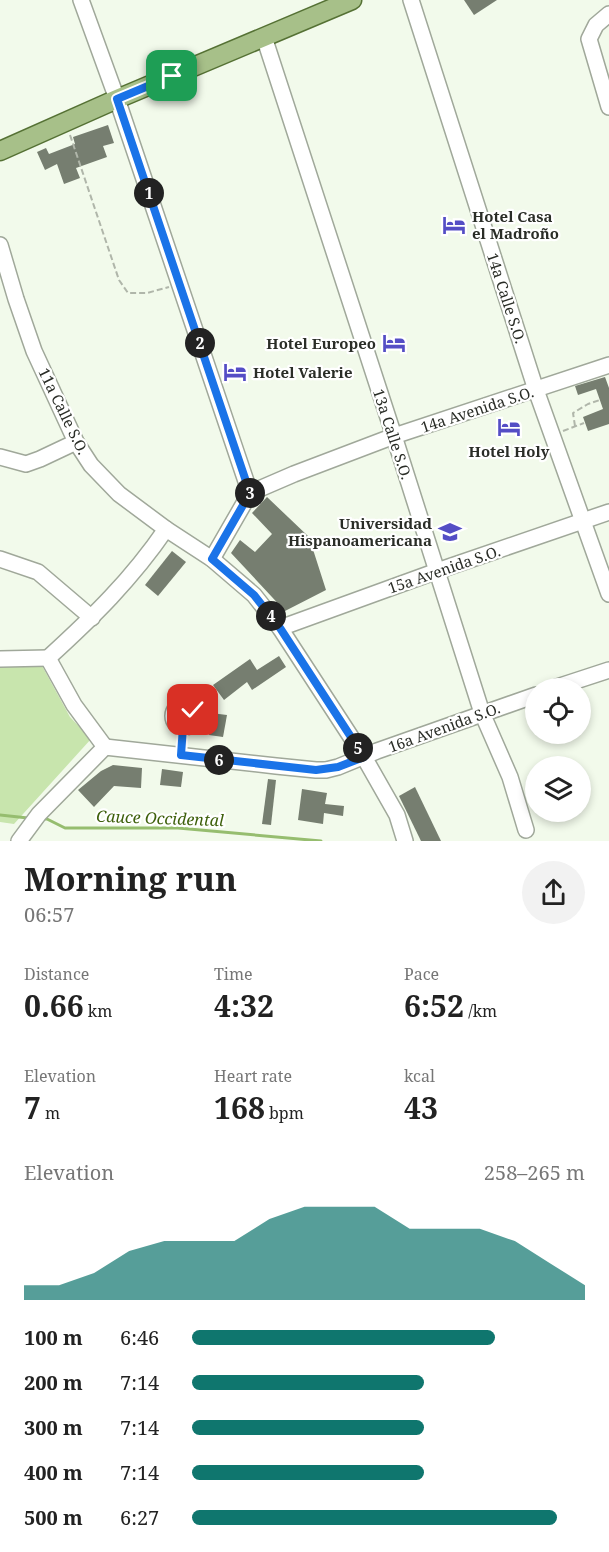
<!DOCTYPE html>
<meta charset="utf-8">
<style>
body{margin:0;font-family:"Noto Serif",serif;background:#f2f2f2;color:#222;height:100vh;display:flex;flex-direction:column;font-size:22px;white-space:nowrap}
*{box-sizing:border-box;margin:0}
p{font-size:20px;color:#767676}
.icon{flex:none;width:33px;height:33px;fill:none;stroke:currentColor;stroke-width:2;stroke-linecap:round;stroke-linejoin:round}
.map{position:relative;height:841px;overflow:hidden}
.panel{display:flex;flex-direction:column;background:#fff;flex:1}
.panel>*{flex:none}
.fabs{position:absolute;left:525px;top:678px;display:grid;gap:12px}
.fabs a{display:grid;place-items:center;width:66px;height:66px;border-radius:50%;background:#fff;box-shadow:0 3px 9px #0003;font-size:30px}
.pin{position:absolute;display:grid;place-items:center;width:51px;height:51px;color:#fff;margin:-26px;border-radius:12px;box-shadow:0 3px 9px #0006}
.km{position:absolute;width:30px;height:30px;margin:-15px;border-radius:50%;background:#222;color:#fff;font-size:16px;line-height:30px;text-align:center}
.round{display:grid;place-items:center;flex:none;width:63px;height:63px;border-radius:32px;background:#f2f2f2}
.overview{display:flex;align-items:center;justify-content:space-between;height:102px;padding:0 24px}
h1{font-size:33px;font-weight:700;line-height:45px}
.metrics{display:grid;grid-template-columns:repeat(3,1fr);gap:9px;height:102px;padding:6px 24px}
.metrics div{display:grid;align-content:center}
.metrics b{font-size:30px;font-weight:700}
.metrics small{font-size:16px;font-weight:400}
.metrics p{font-size:16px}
.chart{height:168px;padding:12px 24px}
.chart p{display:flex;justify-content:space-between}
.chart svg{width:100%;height:108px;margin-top:6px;fill:#0f766e;opacity:.7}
ul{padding:0 24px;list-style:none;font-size:20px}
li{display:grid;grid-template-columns:96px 72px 1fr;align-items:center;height:45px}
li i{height:15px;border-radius:8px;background:#0f766e}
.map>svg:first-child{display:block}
</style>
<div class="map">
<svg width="609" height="841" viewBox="0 0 609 841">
<rect width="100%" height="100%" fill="#f2faeb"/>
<!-- green -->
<path fill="#c8e5ad" d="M0 661 41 664 70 717 91 739 14 824 0 822Z"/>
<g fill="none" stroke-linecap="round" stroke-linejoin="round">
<!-- stream -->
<g stroke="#96bd6f" stroke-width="3">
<path d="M0 815 28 818"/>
<path d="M41 819H47L65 828H178L321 841"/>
</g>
</g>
<!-- building -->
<g fill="#767e70">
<path d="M464 0H497L474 15Z"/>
<path d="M108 125 114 143 103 146 107 157 76 168 80 178 64 184 57 164 45 170 37 152 46 148 49 154 75 144 73 137Z"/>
<path d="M605 377 609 388V424L588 431 583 417 603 409 596 389 578 395 575 386Z"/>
<path d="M267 497 309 537 326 590 285 611 231 553 240 540 255 552 272 534 252 513Z"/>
<path d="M172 551 186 562 158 596 145 585Z"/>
<path d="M279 656 286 667 252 690 247 682 224 700 213 685 250 659 257 670Z"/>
<path d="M211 713 227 715 223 737 209 735Z"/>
<path d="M113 765 142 768 141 788 114 786 94 807 78 790 101 771Z"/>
<path d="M162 769 183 772 181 787 160 785Z"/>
<path d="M268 779 276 780 271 825 262 824Z"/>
<path d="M415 787 441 841H421L399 796Z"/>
<path d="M302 789 327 793 325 804 344 806 343 816 324 813 323 824 298 820Z"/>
</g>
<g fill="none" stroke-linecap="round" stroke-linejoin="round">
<!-- minor casing -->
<g stroke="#a0a89a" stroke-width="18">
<g id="minor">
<path d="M81 0 117 99 250 493"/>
<path d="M411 0 536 390 609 594"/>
<path d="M609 14 596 25 589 39 609 107"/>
<path d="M264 37 394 436 482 713 510 777 526 830"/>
<path d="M0 245 16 299 34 351 76 442 91 465 119 494 166 529 212 559 254 595 280 628 364 757 397 815 405 841"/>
<path d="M0 457 26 464 40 459 76 442"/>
<path d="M0 559 38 572 92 618"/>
<path d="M212 559 250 493 294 474 394 436 609 365"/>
<path d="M280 628 437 571 609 512"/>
<path d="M48 658C93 617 131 580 166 529"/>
<path d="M48 658 74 705 105 747"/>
<path d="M0 659 48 658"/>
<path d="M554 688 609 670"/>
<circle cx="184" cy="716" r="11"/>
<path d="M105 747 276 766 316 770H326L338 767 377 751 536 695"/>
<path d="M19 841 39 814 105 747"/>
</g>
</g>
<!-- major casing -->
<g stroke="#557134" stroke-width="21">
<path id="major" d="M0 151 117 99 352 0"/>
</g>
<!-- path -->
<g stroke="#b0b6aa" stroke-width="2" stroke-dasharray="6 3" stroke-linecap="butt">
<path d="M70 135 119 280 128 293H147L169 287"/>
<path d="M575 426 573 413 588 404 600 400"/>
<path d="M563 431 584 423"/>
</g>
<!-- minor -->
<use href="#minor" stroke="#fff" stroke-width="15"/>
<!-- major -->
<use href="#major" stroke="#a7c089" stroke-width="18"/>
</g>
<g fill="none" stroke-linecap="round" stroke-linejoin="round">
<!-- route casing -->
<g stroke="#fff" stroke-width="12">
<path id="route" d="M172 76 117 99 250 493 212 559 254 595 280 628 364 757 338 767 316 770 181 755 183 727C192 727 198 719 193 710"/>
</g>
<!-- route -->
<use href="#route" stroke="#1a73e8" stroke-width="8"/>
</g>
<!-- icons -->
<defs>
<g id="hotel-bare" transform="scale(1.8)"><path d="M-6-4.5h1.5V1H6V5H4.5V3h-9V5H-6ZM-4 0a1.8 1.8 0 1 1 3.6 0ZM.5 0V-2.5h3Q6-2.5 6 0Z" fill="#544dc5" stroke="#fff" stroke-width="2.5" paint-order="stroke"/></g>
<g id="university-bare" transform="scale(1.8)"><path d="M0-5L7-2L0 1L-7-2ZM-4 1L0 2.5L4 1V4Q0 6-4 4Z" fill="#544dc5" stroke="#fff" stroke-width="2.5" paint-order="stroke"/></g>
</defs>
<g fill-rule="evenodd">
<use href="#hotel-bare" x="454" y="225"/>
<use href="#hotel-bare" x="394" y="343"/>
<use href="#hotel-bare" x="235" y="372"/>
<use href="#hotel-bare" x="509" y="427"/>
<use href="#university-bare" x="450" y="532"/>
</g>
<g text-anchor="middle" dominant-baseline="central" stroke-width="4.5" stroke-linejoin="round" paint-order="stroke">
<!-- poi labels -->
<g font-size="15" font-weight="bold" fill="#2a2d27" stroke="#fff" text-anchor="start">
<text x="472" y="216">Hotel Casa<tspan x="472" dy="17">el Madroño</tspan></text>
<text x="376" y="343" text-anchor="end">Hotel Europeo</text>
<text x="253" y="372">Hotel Valerie</text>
<text x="509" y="451" text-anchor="middle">Hotel Holy</text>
<text x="432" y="523" text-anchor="end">Universidad<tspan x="432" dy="17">Hispanoamericana</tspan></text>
</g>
<!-- street labels -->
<g font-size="15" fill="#2a2d27" stroke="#fff">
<text transform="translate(507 298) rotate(72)">14a Calle S.O.</text>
<text transform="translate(477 409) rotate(-18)">14a Avenida S.O.</text>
<text transform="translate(64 411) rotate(64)">11a Calle S.O.</text>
<text transform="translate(393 434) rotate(72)">13a Calle S.O.</text>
<text transform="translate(444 569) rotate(-19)">15a Avenida S.O.</text>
<text transform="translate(444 727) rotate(-20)">16a Avenida S.O.</text>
</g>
<!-- water labels -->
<g font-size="16" font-style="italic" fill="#3e600c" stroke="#fff">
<text transform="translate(160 818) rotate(2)">Cauce Occidental</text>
</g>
</g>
</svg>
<div class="fabs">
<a><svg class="icon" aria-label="locate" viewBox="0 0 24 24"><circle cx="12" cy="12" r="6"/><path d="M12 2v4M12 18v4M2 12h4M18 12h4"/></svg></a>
<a><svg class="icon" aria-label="layers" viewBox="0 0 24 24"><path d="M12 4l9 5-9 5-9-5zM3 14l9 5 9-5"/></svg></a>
</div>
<div class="pin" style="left:172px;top:76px;background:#1e9e55"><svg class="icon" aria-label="arrive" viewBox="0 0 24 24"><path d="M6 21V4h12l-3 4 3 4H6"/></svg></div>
<div class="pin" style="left:193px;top:710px;background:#d93025"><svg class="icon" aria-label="check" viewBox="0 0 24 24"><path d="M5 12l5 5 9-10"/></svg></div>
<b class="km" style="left:149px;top:193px">1</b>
<b class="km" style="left:200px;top:343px">2</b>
<b class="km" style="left:250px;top:493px">3</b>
<b class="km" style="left:271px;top:616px">4</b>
<b class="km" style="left:358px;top:748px">5</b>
<b class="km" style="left:219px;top:760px">6</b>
</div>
<section class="panel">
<div class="overview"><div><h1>Morning run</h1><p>06:57</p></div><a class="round"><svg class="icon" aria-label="share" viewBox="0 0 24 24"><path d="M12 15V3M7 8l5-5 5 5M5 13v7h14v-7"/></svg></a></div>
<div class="metrics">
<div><p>Distance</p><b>0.66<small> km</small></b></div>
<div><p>Time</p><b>4:32</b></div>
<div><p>Pace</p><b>6:52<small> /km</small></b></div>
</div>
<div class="metrics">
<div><p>Elevation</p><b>7<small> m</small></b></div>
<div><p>Heart rate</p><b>168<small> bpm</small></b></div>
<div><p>kcal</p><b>43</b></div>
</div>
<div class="chart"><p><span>Elevation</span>258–265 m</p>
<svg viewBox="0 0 160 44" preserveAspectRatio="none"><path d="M0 44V38L10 38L20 33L30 24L40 20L50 20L60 20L70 11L80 6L90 6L100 6L110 15L120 15L130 15L140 20L150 29L160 38V44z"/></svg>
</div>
<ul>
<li><b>100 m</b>6:46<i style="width:77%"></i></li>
<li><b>200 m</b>7:14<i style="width:59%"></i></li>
<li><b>300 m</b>7:14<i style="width:59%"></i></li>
<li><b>400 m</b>7:14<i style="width:59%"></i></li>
<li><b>500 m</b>6:27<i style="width:93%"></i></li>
</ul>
</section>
